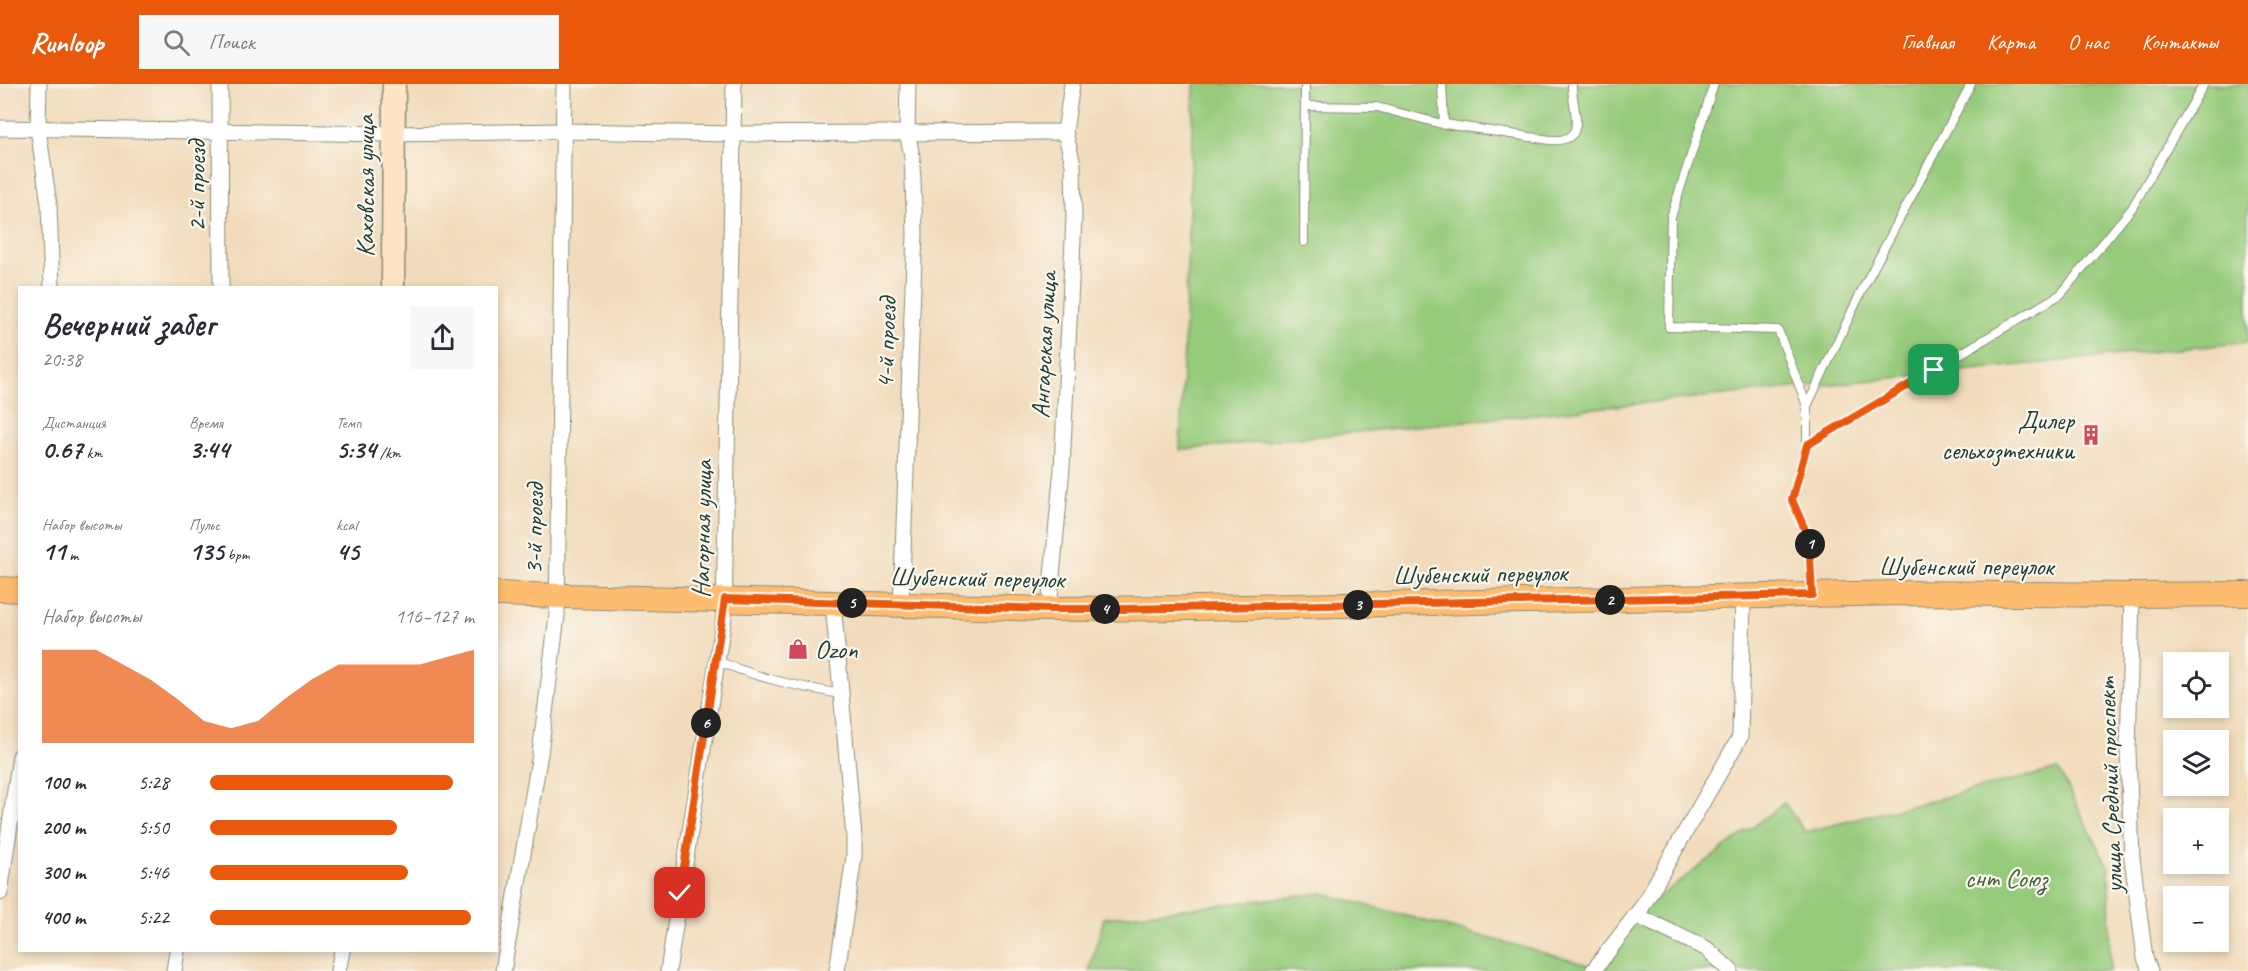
<!DOCTYPE html>
<html lang="ru">
<meta charset="utf-8">
<style>
body{margin:0;font-family:Caveat,sans-serif;background:#f7f7f7;color:#2b2b33;height:100vh;display:flex;flex-direction:column;font-size:22px;white-space:nowrap}
*{box-sizing:border-box;margin:0}
p{font-size:20px;color:#7c7c81}
.icon{flex:none;width:33px;height:33px;fill:none;stroke:currentColor;stroke-width:2;stroke-linecap:round;stroke-linejoin:round}
.map{position:relative;flex:1;overflow:hidden}
.panel{position:absolute;left:18px;top:202px;width:480px;height:666px;display:flex;flex-direction:column;background:#fff;border-radius:0px;box-shadow:0 3px 9px #0003}
.panel>*{flex:none}
.controls{position:absolute;left:2163px;top:568px;display:grid;gap:12px}
.controls a{display:grid;place-items:center;width:66px;height:66px;border-radius:0px;background:#fff;box-shadow:0 3px 9px #0003;font-size:30px}
.pin{position:absolute;display:grid;place-items:center;width:51px;height:51px;color:#fff;margin:-26px;border-radius:12px;box-shadow:0 3px 9px #0006}
.km{position:absolute;width:30px;height:30px;margin:-15px;border-radius:50%;background:#222;color:#fff;font-size:16px;line-height:30px;text-align:center}
.round{display:grid;place-items:center;flex:none;width:63px;height:63px;border-radius:0px;background:#f7f7f7}
.overview{display:flex;align-items:center;justify-content:space-between;height:102px;padding:0 24px}
h1{font-size:33px;font-weight:700;line-height:45px}
.figures{display:grid;grid-template-columns:repeat(3,1fr);gap:9px;height:102px;padding:6px 24px}
.figures div{display:grid;align-content:center}
.figures b{font-size:26px;font-weight:700}
.figures small{font-size:16px;font-weight:400}
.figures p{font-size:16px}
.chart{height:168px;padding:12px 24px}
.chart p{display:flex;justify-content:space-between}
.chart svg{width:100%;height:108px;margin-top:6px;fill:#ea580c;opacity:.7}
ul{padding:0 24px;list-style:none;font-size:20px}
li{display:grid;grid-template-columns:96px 72px 1fr;align-items:center;height:45px}
li i{height:15px;border-radius:8px;background:#ea580c}
header{display:flex;align-items:center;gap:36px;box-sizing:border-box;height:84px;padding:0 30px;background:#ea580c;color:#fff}
header strong{font-size:28px}
nav{display:flex;gap:33px;margin-inline-start:auto;font-size:21px}
.search{width:420px;height:54px;background:#f7f7f7;display:flex;align-items:center;gap:15px;box-sizing:border-box;padding:0 21px;border-radius:0px;color:#7c7c81;font-size:22px}
.map>svg:first-child{display:block}
</style>
<header>
<strong>Runloop</strong>
<div class="search"><svg class="icon" aria-label="search" viewBox="0 0 24 24"><circle cx="10" cy="10" r="6"/><path d="M15 15l6 6"/></svg>Поиск</div>
<nav><a>Главная</a><a>Карта</a><a>О нас</a><a>Контакты</a></nav>
</header>
<div class="map">
<svg width="2248" height="887" viewBox="0 0 2248 887">
<rect width="100%" height="100%" fill="#fbf7ec"/>
<filter id="ink" filterUnits="userSpaceOnUse"><feTurbulence type="fractalNoise" baseFrequency=".0167" numOctaves="2"/><feDisplacementMap in="SourceGraphic" scale="12" xChannelSelector="R" yChannelSelector="G"/><feConvolveMatrix kernelMatrix="1 2 1 2 8 2 1 2 1" color-interpolation-filters="sRGB"/></filter>
<filter id="wash" filterUnits="userSpaceOnUse"><feTurbulence type="fractalNoise" baseFrequency=".008" numOctaves="4" result="noise"/><feDisplacementMap in="SourceGraphic" scale="24" xChannelSelector="R" yChannelSelector="G"/><feGaussianBlur stdDeviation="1.35" result="paint"/><feColorMatrix in="noise" values="0 0 0 0 0 0 0 0 0 0 0 0 0 0 0 0 0 1.4 0 .05"/><feComposite in="paint" operator="in"/></filter>
<g filter="url(#wash)">
<rect width="100%" height="100%" fill="#f2dbbc"/>
<!-- green -->
<g fill="#97cb7c" stroke="#5b8458" stroke-width="1.5">
<path d="M1194 0H2248V258L1180 366Z"/>
<path d="M2058 685 2109 784 2110 887H1089L1104 834 1322 809 1596 883 1635 831 1784 719 1805 748Z"/>
</g>
</g>
<g filter="url(#ink)">
<g fill="none" stroke-linecap="round" stroke-linejoin="round">
<!-- lane casing -->
<g stroke="#888c78" stroke-width="10">
<g id="lane">
<path d="M1442 0 1444 41"/>
<path d="M1714 0 1671 133 1669 243 1778 246 1807 322"/>
<path d="M1305 22 1377 23 1438 39 1550 56C1591 59 1571 25 1572 0"/>
<path d="M1304 158 1305 0"/>
<path d="M1807 361V322L1864 202 1971 0"/>
<path d="M1812 506 1809 455 1792 416 1807 361 2061 210 2132 124 2204 0"/>
<path d="M716 576C756 594 797 602 840 610"/>
</g>
</g>
<!-- street casing -->
<g stroke="#888c78" stroke-width="17">
<g id="street">
<path d="M39 0 38 45 49 120 52 204"/>
<path d="M220 0 221 204"/>
<path d="M0 44 394 50 563 47 733 50 1065 48"/>
<path d="M2132 511 2128 666 2132 774 2145 874 2150 887"/>
<path d="M833 519 854 753V773L837 887"/>
<path d="M901 521 915 149 912 72 907 48 908 0"/>
<path d="M1049 525 1062 384 1074 134 1073 80 1065 48 1072 0"/>
<path d="M0 809 20 672"/>
<path d="M1635 831 1707 865 1731 887"/>
<path d="M174 887 177 867"/>
<path d="M338 887 342 867"/>
<path d="M503 887 540 670 557 531 564 0"/>
<path d="M668 887 724 533 734 0"/>
<path d="M1593 887 1642 823 1740 653 1743 514"/>
</g>
</g>
<!-- secondary casing -->
<g stroke="#888c78" stroke-width="25">
<path id="secondary" d="M393 204 394 0"/>
</g>
<!-- primary casing -->
<g stroke="#888c78" stroke-width="26">
<g id="primary">
<path d="M0 505 20 506"/>
<path d="M496 510 1049 525 1199 524 1901 509 2132 511 2248 510"/>
</g>
</g>
<!-- lane -->
<use href="#lane" stroke="#fff" stroke-width="8"/>
<!-- street -->
<use href="#street" stroke="#fff" stroke-width="15"/>
<!-- secondary -->
<use href="#secondary" stroke="#ffe4c6" stroke-width="22"/>
<!-- primary -->
<use href="#primary" stroke="#febc70" stroke-width="24"/>
</g>
</g>
<g fill="none" stroke-linecap="round" stroke-linejoin="round" filter="url(#ink)">
<!-- route casing -->
<g stroke="#fff" stroke-width="12">
<path id="route" d="M680 809 725 515 1049 525H1124L1812 511 1809 455 1792 416 1807 361 1934 286"/>
</g>
<!-- route -->
<use href="#route" stroke="#ea580c" stroke-width="8"/>
</g>
<!-- icons -->
<defs>
<g id="building-bare" transform="scale(1.62)"><path d="M-4-6H4V6H1V3H-1V6H-4ZM-2.5-4.3h1.7v1.8h-1.7ZM.8-4.3h1.7v1.8H.8ZM-2.5-1h1.7V.8h-1.7ZM.8-1h1.7V.8H.8Z" fill="#d1495b" stroke="#fbf7ec" stroke-width="2.5" paint-order="stroke"/></g>
<g id="shop-bare" transform="scale(1.62)"><path d="M-5-2.5h2.3a2.7 3.5 0 0 1 5.4 0H5L5.5 6h-11ZM-1.5-2.5h3a1.5 2.3 0 0 0-3 0Z" fill="#d1495b" stroke="#fbf7ec" stroke-width="2.5" paint-order="stroke"/></g>
</defs>
<g fill-rule="evenodd">
<use href="#building-bare" x="2091" y="351"/>
<use href="#shop-bare" x="798" y="565"/>
</g>
<g text-anchor="middle" dominant-baseline="central" stroke-width="4.5" stroke-linejoin="round" paint-order="stroke">
<!-- street labels -->
<g font-size="26" fill="#1f3d34" stroke="#fbf7ec">
<text transform="translate(196 102) rotate(-90)">2-й проезд</text>
<text transform="translate(365 102) rotate(-90)">Каховская улица</text>
<text transform="translate(886 259) rotate(-88)">4-й проезд</text>
<text transform="translate(1044 261) rotate(-87)">Ангарская улица</text>
<text transform="translate(534 445) rotate(-89)">3-й проезд</text>
<text transform="translate(702 445) rotate(-89)">Нагорная улица</text>
<text x="1966" y="482">Шубенский переулок</text>
<text transform="translate(1480 490) rotate(-1)">Шубенский переулок</text>
<text transform="translate(977 494) rotate(1)">Шубенский переулок</text>
<text transform="translate(2110 701) rotate(-92)">улица Средний проспект</text>
</g>
<!-- poi labels -->
<g font-size="26" fill="#1f3d34" stroke="#fbf7ec" text-anchor="end">
<text x="2074" y="336">Дилер<tspan x="2074" dy="30">сельхозтехники</tspan></text>
<text x="815" y="565" text-anchor="start">Ozon</text>
</g>
<!-- park labels -->
<g font-size="26" fill="#3d6046" stroke="#fbf7ec">
<text x="2006" y="794">снт Союз</text>
</g>
</g>
</svg>
<div class="controls">
<a><svg class="icon" aria-label="locate" viewBox="0 0 24 24"><circle cx="12" cy="12" r="6"/><path d="M12 2v4M12 18v4M2 12h4M18 12h4"/></svg></a>
<a><svg class="icon" aria-label="layers" viewBox="0 0 24 24"><path d="M12 4l9 5-9 5-9-5zM3 14l9 5 9-5"/></svg></a>
<a>+</a>
<a>−</a>
</div>
<div class="pin" style="left:1934px;top:286px;background:#1e9e55"><svg class="icon" aria-label="arrive" viewBox="0 0 24 24"><path d="M6 21V4h12l-3 4 3 4H6"/></svg></div>
<div class="pin" style="left:680px;top:809px;background:#d93025"><svg class="icon" aria-label="check" viewBox="0 0 24 24"><path d="M5 12l5 5 9-10"/></svg></div>
<b class="km" style="left:1810px;top:460px">1</b>
<b class="km" style="left:1610px;top:516px">2</b>
<b class="km" style="left:1358px;top:521px">3</b>
<b class="km" style="left:1105px;top:525px">4</b>
<b class="km" style="left:852px;top:519px">5</b>
<b class="km" style="left:706px;top:639px">6</b>
<section class="panel">
<div class="overview"><div><h1>Вечерний забег</h1><p>20:38</p></div><a class="round"><svg class="icon" aria-label="share" viewBox="0 0 24 24"><path d="M12 15V3M7 8l5-5 5 5M5 13v7h14v-7"/></svg></a></div>
<div class="figures">
<div><p>Дистанция</p><b>0.67<small> km</small></b></div>
<div><p>Время</p><b>3:44</b></div>
<div><p>Темп</p><b>5:34<small> /km</small></b></div>
</div>
<div class="figures">
<div><p>Набор высоты</p><b>11<small> m</small></b></div>
<div><p>Пульс</p><b>135<small> bpm</small></b></div>
<div><p>kcal</p><b>45</b></div>
</div>
<div class="chart"><p><span>Набор высоты</span>116–127 m</p>
<svg viewBox="0 0 160 44" preserveAspectRatio="none"><path d="M0 44V6L10 6L20 6L30 12L40 18L50 26L60 35L70 38L80 35L90 26L100 18L110 12L120 12L130 12L140 12L150 9L160 6V44z"/></svg>
</div>
<ul>
<li><b>100 m</b>5:28<i style="width:92%"></i></li>
<li><b>200 m</b>5:50<i style="width:71%"></i></li>
<li><b>300 m</b>5:46<i style="width:75%"></i></li>
<li><b>400 m</b>5:22<i style="width:99%"></i></li>
</ul>
</section>
</div>
